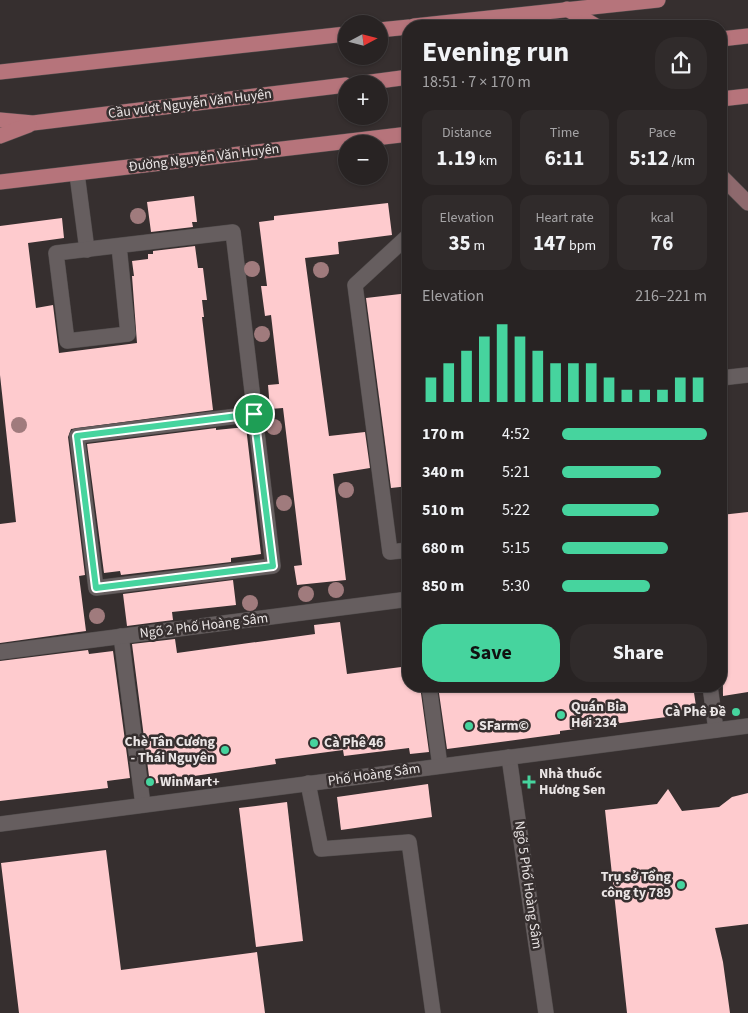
<!DOCTYPE html>
<meta charset="utf-8">
<style>
body{margin:0;font-family:"Source Sans 3",sans-serif;background:#302b2b;color:#f1f3f6;height:100vh;display:flex;flex-direction:column;font-size:19px;white-space:nowrap}
*{box-sizing:border-box;margin:0}
p{font-size:16px;color:#a5a4a6}
.icon{flex:none;width:28px;height:28px;fill:none;stroke:currentColor;stroke-width:2;stroke-linecap:round;stroke-linejoin:round}
.map{position:relative;flex:1;overflow:hidden}
.details{position:absolute;left:402px;top:20px;width:325px;height:672px;display:flex;flex-direction:column;background:#282323;border-radius:20px;box-shadow:0 1px 4px #0004,0 0 0 1px #444041}
.details>*{flex:none}
.needle{width:32px;rotate:83deg}
.fabs{position:absolute;left:338px;top:15px;display:grid;gap:10px}
.fabs a{display:grid;place-items:center;width:50px;height:50px;border-radius:50%;background:#282323;box-shadow:0 1px 4px #0004,0 0 0 1px #444041;font-size:25px}
.pin{position:absolute;display:grid;place-items:center;width:42px;height:42px;color:#fff;margin:-21px;border:2px solid #fff;border-radius:50%;box-shadow:0 1px 5px #0007}
.round{display:grid;place-items:center;flex:none;width:52px;height:52px;border-radius:20px;background:#302b2b}
.headline{display:flex;align-items:center;justify-content:space-between;height:85px;padding:0 20px}
h1{font-size:28px;font-weight:700;line-height:38px}
.stats{display:grid;grid-template-columns:repeat(3,1fr);gap:8px;height:85px;padding:5px 20px}
.stats div{display:grid;align-content:center;border-radius:12px;background:#302b2b;text-align:center}
.stats b{font-size:21px;font-weight:700}
.stats small{font-size:14px;font-weight:400}
.stats p{font-size:14px}
.chart{height:140px;padding:10px 20px}
.chart p{display:flex;justify-content:space-between}
.chart svg{width:100%;height:90px;margin-top:5px;stroke:#46d49e;stroke-width:6}
.button{display:flex;gap:10px;margin-top:auto;padding:10px 20px}
.button a{flex:1;height:58px;border-radius:20px;background:#46d49e;color:#111;font-size:20px;font-weight:700;line-height:58px;text-align:center}
.button a+a{background:#302b2b;color:#f1f3f6}
ul{padding:0 20px;list-style:none;font-size:16px}
li{display:grid;grid-template-columns:80px 60px 1fr;align-items:center;height:38px}
li i{height:12px;border-radius:6px;background:#46d49e}
.map>svg:first-child{display:block}
</style>
<div class="map">
<svg width="748" height="1013" viewBox="0 0 748 1013">
<rect width="100%" height="100%" fill="#362f2f"/>
<!-- building -->
<g fill="#fecbce">
<path d="M194 196 197 222H192L193 227 151 232 147 202Z"/>
<path d="M388 203 392 235 338 242 339 254 305 258 329 436 365 432 370 468 333 474 346 580 297 585 294 566 302 565 283 408 270 409 268 385 279 384 271 315 265 316 261 286H267L259 222 274 220V216Z"/>
<path d="M62 218 64 238 28 243 36 308 53 305 59 353 137 343 132 276H134L132 261 148 259V254H153V251L195 246 198 268H203L207 300H202L204 317H202L213 410 71 429 68 437 85 575 79 576 86 631 0 643V524L16 522 0 375V226Z"/>
<path d="M409 293V486L391 488 366 298Z"/>
<path d="M246 427 261 554 231 558V562L121 575 120 571 104 573 87 444 216 428V430Z"/>
<path d="M748 512V692L723 696 721 515Z"/>
<path d="M233 580 236 605 172 612 173 620 127 626 123 594Z"/>
<path d="M340 622 347 674 409 666V686H420L429 752 410 754 409 748 344 756 343 750 275 759 276 764 194 776V779L150 784 132 644 175 639 177 653 315 634 314 625Z"/>
<path d="M88 650 89 654 113 651 130 778 107 781 108 788 0 801V661Z"/>
<path d="M438 686H693L697 713 560 731V734L447 749Z"/>
<path d="M428 784 432 817 341 830 337 797Z"/>
<path d="M668 789 682 811 719 807 732 797 748 793V924L715 928 723 962 730 1013H627L605 810 657 804Z"/>
<path d="M287 802 303 941 256 947 239 808Z"/>
<path d="M106 850 121 970 257 952 265 1013H19L1 863Z"/>
</g>
<g fill="none" stroke-linecap="round" stroke-linejoin="round">
<!-- lane casing -->
<g stroke="#524d4d" stroke-width="16">
<g id="lane">
<path d="M77 174 87 250"/>
<path d="M409 235 355 285 390 552 409 550"/>
<path d="M119 246 128 334 67 341 56 253 233 232 273 566 96 588 77 436 254 414"/>
<path d="M721 378 748 375"/>
<path d="M121 636 143 805"/>
<path d="M429 686 440 766"/>
<path d="M710 686 716 730"/>
<path d="M509 757 546 1013"/>
<path d="M308 783 321 849 409 842 433 1013"/>
</g>
</g>
<!-- street casing -->
<g stroke="#524d4d" stroke-width="16">
<g id="street">
<path d="M0 652 409 599"/>
<path d="M0 824 748 726"/>
</g>
</g>
<!-- secondary casing -->
<g stroke="#524d4d" stroke-width="16">
<path id="secondary" d="M721 176 748 203"/>
</g>
<!-- primary casing -->
<g stroke="#524d4d" stroke-width="16">
<g id="primary">
<path d="M567 9 596 26"/>
<path d="M414 26 658 0"/>
<path d="M379 30 409 27"/>
<path d="M721 39 748 36"/>
<path d="M0 72 346 34"/>
<path d="M356 84 409 77"/>
<path d="M721 99 748 96"/>
<path d="M0 120 33 123 346 85"/>
<path d="M0 136 29 125"/>
<path d="M0 182 409 134"/>
</g>
</g>
<!-- lane -->
<use href="#lane" stroke="#665e5f" stroke-width="15"/>
<!-- street -->
<use href="#street" stroke="#665e5f" stroke-width="15"/>
<!-- secondary -->
<use href="#secondary" stroke="#8e696d" stroke-width="15"/>
<!-- primary -->
<use href="#primary" stroke="#b6747b" stroke-width="15"/>
</g>
<!-- trees -->
<g fill="#a07b7d">
<circle cx="138" cy="216" r="8"/>
<circle cx="252" cy="269" r="8"/>
<circle cx="321" cy="270" r="8"/>
<circle cx="262" cy="334" r="8"/>
<circle cx="19" cy="425" r="8"/>
<circle cx="274" cy="427" r="8"/>
<circle cx="346" cy="490" r="8"/>
<circle cx="284" cy="503" r="8"/>
<circle cx="336" cy="590" r="8"/>
<circle cx="306" cy="594" r="8"/>
<circle cx="250" cy="603" r="8"/>
<circle cx="97" cy="616" r="8"/>
</g>
<g fill="none" stroke-linecap="round" stroke-linejoin="round">
<!-- route casing -->
<g stroke="#fff" stroke-width="10">
<path id="route" d="M254 414 273 566 96 588 77 436Z"/>
</g>
<!-- route -->
<use href="#route" stroke="#46d49e" stroke-width="6"/>
</g>
<!-- markers -->
<g fill="#46d49e" stroke="#362f2f" stroke-width="2">
<circle cx="736" cy="712" r="5"/>
<circle cx="561" cy="715" r="5"/>
<circle cx="469" cy="726" r="5"/>
<circle cx="314" cy="743" r="5"/>
<circle cx="225" cy="750" r="5"/>
<circle cx="150" cy="782" r="5"/>
<path d="M526.5 774.5h5v5h5v5h-5v5h-5v-5h-5v-5h5z"/>
<circle cx="681" cy="885" r="5"/>
</g>
<g text-anchor="middle" dominant-baseline="central" stroke-width="5" stroke-linejoin="round" paint-order="stroke">
<!-- street labels -->
<g font-size="14" fill="#eae5e5" stroke="#362f2f">
<text transform="translate(190 104) rotate(-7)">Cầu vượt Nguyễn Văn Huyên</text>
<text transform="translate(204 158) rotate(-7)">Đường Nguyễn Văn Huyên</text>
<text transform="translate(204 626) rotate(-7)">Ngõ 2 Phố Hoàng Sâm</text>
<text transform="translate(374 775) rotate(-8)">Phố Hoàng Sâm</text>
<text transform="translate(528 885) rotate(82)">Ngõ 5 Phố Hoàng Sâm</text>
</g>
<!-- poi labels -->
<g font-size="14" font-weight="bold" fill="#eae5e5" stroke="#362f2f" text-anchor="start">
<text x="571" y="707">Quán Bia<tspan x="571" dy="16">Hơi 234</tspan></text>
<text x="726" y="712" text-anchor="end">Cà Phê Đề</text>
<text x="479" y="726">SFarm©</text>
<text x="215" y="742" text-anchor="end">Chè Tân Cương<tspan x="215" dy="16">- Thái Nguyên</tspan></text>
<text x="324" y="743">Cà Phê 46</text>
<text x="539" y="774">Nhà thuốc<tspan x="539" dy="16">Hương Sen</tspan></text>
<text x="160" y="782">WinMart+</text>
<text x="671" y="877" text-anchor="end">Trụ sở Tổng<tspan x="671" dy="16">công ty 789</tspan></text>
</g>
</g>
</svg>
<div class="fabs">
<a><svg class="needle" viewBox="-14 -14 28 28"><path d="M0-13l5 13h-10z" fill="#e53935"/><path d="M0 13l5-13h-10z" fill="#a5a4a6"/></svg></a>
<a>+</a>
<a>−</a>
</div>
<div class="pin" style="left:254px;top:414px;background:#1e9e55"><svg class="icon" aria-label="arrive" viewBox="0 0 24 24"><path d="M6 21V4h12l-3 4 3 4H6"/></svg></div>
<section class="details">
<div class="headline"><div><h1>Evening run</h1><p>18:51 · 7 × 170 m</p></div><a class="round"><svg class="icon" aria-label="share" viewBox="0 0 24 24"><path d="M12 15V3M7 8l5-5 5 5M5 13v7h14v-7"/></svg></a></div>
<div class="stats">
<div><p>Distance</p><b>1.19<small> km</small></b></div>
<div><p>Time</p><b>6:11</b></div>
<div><p>Pace</p><b>5:12<small> /km</small></b></div>
</div>
<div class="stats">
<div><p>Elevation</p><b>35<small> m</small></b></div>
<div><p>Heart rate</p><b>147<small> bpm</small></b></div>
<div><p>kcal</p><b>76</b></div>
</div>
<div class="chart"><p><span>Elevation</span>216–221 m</p>
<svg viewBox="0 0 160 44" preserveAspectRatio="none"><path d="M5 44V32M15 44V25M25 44V19M35 44V12M45 44V6M55 44V12M65 44V19M75 44V25M85 44V25M95 44V25M105 44V32M115 44V38M125 44V38M135 44V38M145 44V32M155 44V32"/></svg>
</div>
<ul>
<li><b>170 m</b>4:52<i style="width:100%"></i></li>
<li><b>340 m</b>5:21<i style="width:68%"></i></li>
<li><b>510 m</b>5:22<i style="width:67%"></i></li>
<li><b>680 m</b>5:15<i style="width:73%"></i></li>
<li><b>850 m</b>5:30<i style="width:61%"></i></li>
</ul>
<div class="button"><a>Save</a><a>Share</a></div>
</section>
</div>
